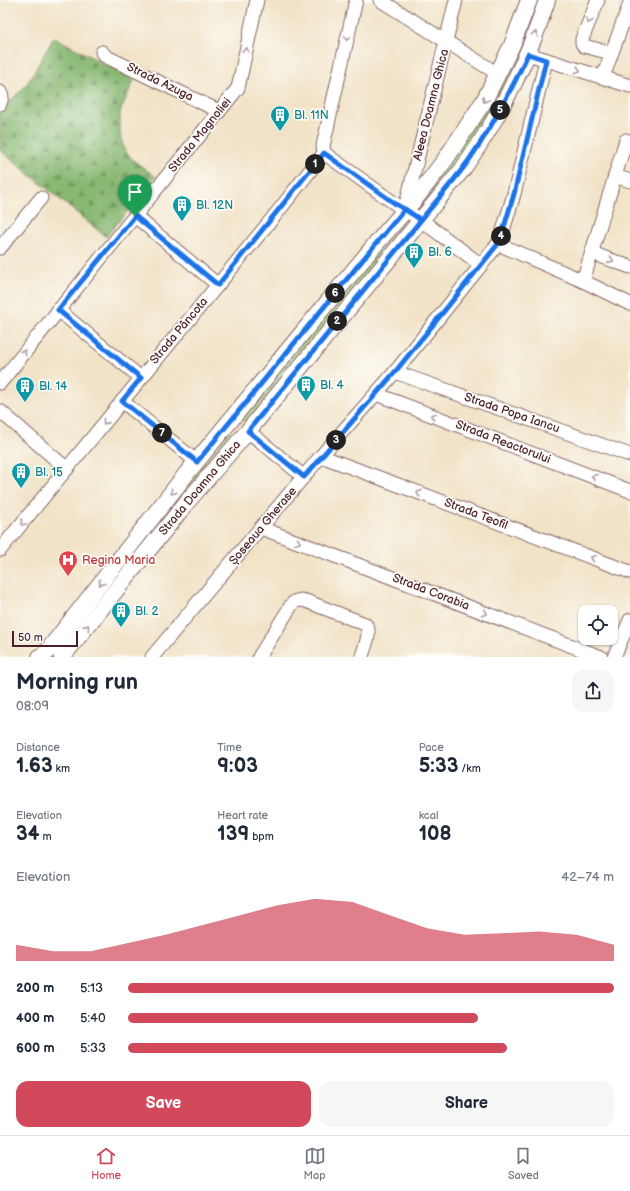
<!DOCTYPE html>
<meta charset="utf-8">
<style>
body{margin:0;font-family:"Balsamiq Sans",sans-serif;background:#f6f6f7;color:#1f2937;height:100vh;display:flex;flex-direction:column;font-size:15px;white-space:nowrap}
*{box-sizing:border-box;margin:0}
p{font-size:13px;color:#747a83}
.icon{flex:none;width:22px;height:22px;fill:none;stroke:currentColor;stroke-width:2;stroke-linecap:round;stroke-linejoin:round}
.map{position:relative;height:657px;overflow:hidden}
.panel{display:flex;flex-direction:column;background:#fff;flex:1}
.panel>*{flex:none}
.buttons{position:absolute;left:578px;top:605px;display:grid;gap:8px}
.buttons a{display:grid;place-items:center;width:40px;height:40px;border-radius:8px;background:#fff;box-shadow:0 1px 3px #0004;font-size:20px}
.scale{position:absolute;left:12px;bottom:10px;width:66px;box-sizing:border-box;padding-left:4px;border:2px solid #4a1f2b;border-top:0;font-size:11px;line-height:14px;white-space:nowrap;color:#4a1f2b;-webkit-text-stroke:3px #fdfcf7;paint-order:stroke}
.pin{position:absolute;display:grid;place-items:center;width:34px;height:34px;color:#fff;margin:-41px -17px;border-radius:50% 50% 50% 0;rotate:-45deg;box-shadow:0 0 4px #0007}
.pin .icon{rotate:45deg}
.km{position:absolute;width:20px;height:20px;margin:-10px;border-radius:50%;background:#222;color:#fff;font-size:11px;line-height:20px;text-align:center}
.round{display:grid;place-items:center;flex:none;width:42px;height:42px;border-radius:12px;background:#f6f6f7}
.headline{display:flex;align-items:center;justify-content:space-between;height:68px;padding:0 16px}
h1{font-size:22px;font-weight:800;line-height:30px}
.stats{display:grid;grid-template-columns:repeat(3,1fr);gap:6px;height:68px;padding:4px 16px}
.stats div{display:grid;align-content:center}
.stats b{font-size:20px;font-weight:800}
.stats small{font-size:11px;font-weight:400}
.stats p{font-size:11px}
.chart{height:112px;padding:8px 16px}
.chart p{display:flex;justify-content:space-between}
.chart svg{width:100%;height:72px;margin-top:4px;fill:#d1495b;opacity:.7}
.button{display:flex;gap:8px;margin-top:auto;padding:8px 16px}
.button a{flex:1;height:46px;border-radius:12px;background:#d1495b;color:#fff;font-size:16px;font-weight:800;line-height:46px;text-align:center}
.button a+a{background:#f6f6f7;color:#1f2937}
ul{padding:0 16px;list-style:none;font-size:13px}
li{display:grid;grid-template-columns:64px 48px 1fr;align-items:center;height:30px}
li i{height:10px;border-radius:5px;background:#d1495b}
.dock{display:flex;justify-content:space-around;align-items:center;height:56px;border-top:1px solid #e0e1e3;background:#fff;font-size:11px;color:#747a83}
.dock a{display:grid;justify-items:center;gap:2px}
.dock .current{color:#d1495b}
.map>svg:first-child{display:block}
</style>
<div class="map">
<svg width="630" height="657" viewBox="0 0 630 657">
<defs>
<pattern id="grass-dots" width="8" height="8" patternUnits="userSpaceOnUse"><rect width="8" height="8" fill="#abd884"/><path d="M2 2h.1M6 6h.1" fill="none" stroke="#95b972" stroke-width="1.8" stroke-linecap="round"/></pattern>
<pattern id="forest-firs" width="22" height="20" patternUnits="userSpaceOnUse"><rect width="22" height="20" fill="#88b872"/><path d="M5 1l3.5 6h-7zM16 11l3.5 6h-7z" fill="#71955e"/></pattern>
</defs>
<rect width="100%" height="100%" fill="#fdfcf7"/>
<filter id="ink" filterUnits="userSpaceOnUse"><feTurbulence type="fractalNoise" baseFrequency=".025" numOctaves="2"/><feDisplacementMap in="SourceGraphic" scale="8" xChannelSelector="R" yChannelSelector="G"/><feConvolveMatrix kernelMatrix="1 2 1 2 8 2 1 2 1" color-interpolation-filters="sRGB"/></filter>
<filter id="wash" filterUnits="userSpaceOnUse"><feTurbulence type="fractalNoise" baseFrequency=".012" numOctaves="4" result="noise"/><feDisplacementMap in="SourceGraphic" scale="16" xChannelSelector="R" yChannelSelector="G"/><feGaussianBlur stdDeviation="0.9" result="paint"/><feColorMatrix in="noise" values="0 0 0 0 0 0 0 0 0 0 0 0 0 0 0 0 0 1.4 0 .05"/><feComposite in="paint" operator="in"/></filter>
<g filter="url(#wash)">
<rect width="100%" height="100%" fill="#f1e3c7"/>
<!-- grass -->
<g fill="url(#grass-dots)" stroke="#7a7c58">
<path d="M534 0H542L530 35 481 133 427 202 423 200Z"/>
<path d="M400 226 403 228V233L247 420 244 421 242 420 240 417Z"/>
<path d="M230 431 232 433V437L146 544H143L141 542Z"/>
</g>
<!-- forest -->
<path fill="url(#forest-firs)" stroke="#696c4e" d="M54 37 134 80 120 112V135L125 151 134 161 156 177 106 237 0 150V112L13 98 27 84Z"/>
</g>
<g filter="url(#ink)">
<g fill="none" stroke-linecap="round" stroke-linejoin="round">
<!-- minor casing -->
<g stroke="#846462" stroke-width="15">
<g id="minor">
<path d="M380 0 498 74"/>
<path d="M598 0 582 39V43L584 46 611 53"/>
<path d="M102 52 105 56 219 111"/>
<path d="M528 54 630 86"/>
<path d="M603 77 630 3"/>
<path d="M0 92 2 97 0 104"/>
<path d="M324 153 397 205 421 220 481 265"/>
<path d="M615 176 630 181"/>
<path d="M405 209 456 0"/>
<path d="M135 216 218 285"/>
<path d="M498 244 583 281 630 304"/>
<path d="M0 248 41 198"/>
<path d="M592 253 630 267"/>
<path d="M583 281 626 140"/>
<path d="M58 310 141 378"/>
<path d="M395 372 630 455"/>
<path d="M0 383 238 88 257 0"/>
<path d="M376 394 630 491"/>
<path d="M122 401 197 462"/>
<path d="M0 411 67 469"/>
<path d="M248 431 304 477"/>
<path d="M321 456 630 572"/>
<path d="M261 528 601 657"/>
<path d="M0 550 276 214 324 153 323 146 356 0"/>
<path d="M152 657 321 456 395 372 498 244 502 234 514 194 546 60"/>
<path d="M259 657 292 604 296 601 301 600 306 601 365 624C373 632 364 647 362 657"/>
<path d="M614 657 630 620"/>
</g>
</g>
<!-- major casing -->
<g stroke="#846462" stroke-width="18">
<g id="major">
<path d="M40 657 46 653 187 473 374 246 415 199 445 160 484 101 512 45 529 0"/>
<path d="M62 657 187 502 248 431 462 170C499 118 528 61 547 0"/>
</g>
</g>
<!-- minor -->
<use href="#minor" stroke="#fff" stroke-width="13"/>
<!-- major -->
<use href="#major" stroke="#fff" stroke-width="16"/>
</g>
<!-- one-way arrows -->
<defs><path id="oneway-chevron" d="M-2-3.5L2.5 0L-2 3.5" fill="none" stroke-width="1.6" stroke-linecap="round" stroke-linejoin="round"/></defs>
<g stroke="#ae9aa0">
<use href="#oneway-chevron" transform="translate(589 21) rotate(112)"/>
<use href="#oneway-chevron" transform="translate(535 34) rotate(-70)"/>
<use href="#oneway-chevron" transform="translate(347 38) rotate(103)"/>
<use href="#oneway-chevron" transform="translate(246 50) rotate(-77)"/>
<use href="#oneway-chevron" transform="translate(578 70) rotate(16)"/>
<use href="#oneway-chevron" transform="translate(485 100) rotate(119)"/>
<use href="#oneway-chevron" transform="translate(611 260) rotate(21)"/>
<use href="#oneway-chevron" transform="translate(24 352) rotate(-51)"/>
<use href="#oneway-chevron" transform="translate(433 416) rotate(-159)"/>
<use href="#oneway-chevron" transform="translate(105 422) rotate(129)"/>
<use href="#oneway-chevron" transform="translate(594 477) rotate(-159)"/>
<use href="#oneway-chevron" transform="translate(173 492) rotate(128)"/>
<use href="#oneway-chevron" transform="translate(419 493) rotate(-159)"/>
<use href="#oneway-chevron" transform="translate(23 523) rotate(130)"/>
<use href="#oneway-chevron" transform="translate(298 542) rotate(21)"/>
<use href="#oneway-chevron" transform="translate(593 558) rotate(-159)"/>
<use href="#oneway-chevron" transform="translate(101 583) rotate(128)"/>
<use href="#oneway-chevron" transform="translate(485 613) rotate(21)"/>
<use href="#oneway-chevron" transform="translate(87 627) rotate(-51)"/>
</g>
</g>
<g fill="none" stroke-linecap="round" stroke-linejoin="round" filter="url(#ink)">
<!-- route casing -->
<g stroke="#fff" stroke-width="8">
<path id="route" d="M135 216 218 285 324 153 397 205C405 209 413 215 421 220L248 431 304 477 395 372 498 244 502 234 514 194 546 60 528 54C511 91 492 127 469 160 454 181 437 200 421 220L405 209 374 246 197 462 122 401 141 378 58 310 135 216"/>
</g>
<!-- route -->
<use href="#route" stroke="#1a73e8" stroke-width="5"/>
</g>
<!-- icons -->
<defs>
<g id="building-pin" transform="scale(1)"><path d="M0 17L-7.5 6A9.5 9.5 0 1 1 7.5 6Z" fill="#0f9aa8" stroke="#fdfcf7"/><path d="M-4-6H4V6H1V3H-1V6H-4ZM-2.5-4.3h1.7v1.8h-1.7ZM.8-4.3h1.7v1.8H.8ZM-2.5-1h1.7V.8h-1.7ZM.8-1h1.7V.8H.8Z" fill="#fff"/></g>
<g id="hospital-pin" transform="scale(1)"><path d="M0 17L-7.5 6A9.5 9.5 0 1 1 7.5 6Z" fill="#e0444e" stroke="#fdfcf7"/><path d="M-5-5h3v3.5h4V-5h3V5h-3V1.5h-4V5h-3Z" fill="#fff"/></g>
</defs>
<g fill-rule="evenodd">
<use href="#building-pin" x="280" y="115"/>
<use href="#building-pin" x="182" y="205"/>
<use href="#building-pin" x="414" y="252"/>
<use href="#building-pin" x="306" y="385"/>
<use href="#building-pin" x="25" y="386"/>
<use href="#building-pin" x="21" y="472"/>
<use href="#hospital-pin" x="68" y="560"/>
<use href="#building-pin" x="121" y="611"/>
</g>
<g text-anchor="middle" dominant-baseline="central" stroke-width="3.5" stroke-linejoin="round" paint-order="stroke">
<!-- street labels -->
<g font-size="12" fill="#4a1f2b" stroke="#fdfcf7">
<text transform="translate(160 82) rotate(26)">Strada Azuga</text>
<text transform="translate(431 105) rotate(-76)">Aleea Doamna Ghica</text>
<text transform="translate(200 135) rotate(-51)">Strada Magnoliei</text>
<text transform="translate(179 331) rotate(-50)">Strada Pâncota</text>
<text transform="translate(512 413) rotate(19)">Strada Popa Iancu</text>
<text transform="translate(503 442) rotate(21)">Strada Reactorului</text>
<text transform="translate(200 488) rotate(-50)">Strada Doamna Ghica</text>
<text transform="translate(476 514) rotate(21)">Strada Teofil</text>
<text transform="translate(263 526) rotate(-50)">Șoseaua Gherase</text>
<text transform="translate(431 592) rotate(21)">Strada Corabia</text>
</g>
<!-- culture labels -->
<g font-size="12" fill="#0d838f" stroke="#fdfcf7" text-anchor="start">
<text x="294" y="115">Bl. 11N</text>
<text x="196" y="205">Bl. 12N</text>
<text x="428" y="252">Bl. 6</text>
<text x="320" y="385">Bl. 4</text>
<text x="39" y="386">Bl. 14</text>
<text x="35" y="472">Bl. 15</text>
<text x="135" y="611">Bl. 2</text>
</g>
<!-- health labels -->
<g font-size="12" fill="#be3a42" stroke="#fdfcf7" text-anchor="start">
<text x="82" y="560">Regina Maria</text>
</g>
</g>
</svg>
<div class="buttons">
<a><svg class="icon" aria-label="locate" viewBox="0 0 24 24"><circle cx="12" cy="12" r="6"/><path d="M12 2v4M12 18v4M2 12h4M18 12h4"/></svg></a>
</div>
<div class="scale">50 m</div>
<div class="pin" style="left:135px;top:216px;background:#1e9e55"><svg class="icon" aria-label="arrive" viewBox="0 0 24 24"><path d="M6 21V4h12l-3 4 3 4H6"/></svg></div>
<b class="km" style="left:315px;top:164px">1</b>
<b class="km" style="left:337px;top:321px">2</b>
<b class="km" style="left:336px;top:440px">3</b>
<b class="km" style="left:501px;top:236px">4</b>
<b class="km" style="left:500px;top:110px">5</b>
<b class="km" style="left:335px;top:293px">6</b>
<b class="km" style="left:162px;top:433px">7</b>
</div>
<section class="panel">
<div class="headline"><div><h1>Morning run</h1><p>08:09</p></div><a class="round"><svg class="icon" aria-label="share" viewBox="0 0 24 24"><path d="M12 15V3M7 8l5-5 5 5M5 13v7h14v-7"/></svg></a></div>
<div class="stats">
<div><p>Distance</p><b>1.63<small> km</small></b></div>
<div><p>Time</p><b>9:03</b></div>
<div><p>Pace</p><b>5:33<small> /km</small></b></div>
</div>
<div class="stats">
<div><p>Elevation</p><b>34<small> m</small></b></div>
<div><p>Heart rate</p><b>139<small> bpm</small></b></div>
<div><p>kcal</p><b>108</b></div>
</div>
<div class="chart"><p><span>Elevation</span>42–74 m</p>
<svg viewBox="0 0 160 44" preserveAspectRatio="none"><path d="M0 44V34L10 38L20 38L30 33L40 28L50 22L60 16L70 10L80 6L90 8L100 16L110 24L120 28L130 27L140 26L150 28L160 34V44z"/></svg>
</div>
<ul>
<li><b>200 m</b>5:13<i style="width:100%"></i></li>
<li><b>400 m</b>5:40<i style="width:72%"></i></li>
<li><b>600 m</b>5:33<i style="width:78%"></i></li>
</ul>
<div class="button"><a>Save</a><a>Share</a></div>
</section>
<nav class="dock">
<a class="current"><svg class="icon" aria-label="home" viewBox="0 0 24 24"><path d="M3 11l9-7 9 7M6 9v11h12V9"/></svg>Home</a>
<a><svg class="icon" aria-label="map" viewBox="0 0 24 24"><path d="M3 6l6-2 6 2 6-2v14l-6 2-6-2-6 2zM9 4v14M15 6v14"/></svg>Map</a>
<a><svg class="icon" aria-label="saved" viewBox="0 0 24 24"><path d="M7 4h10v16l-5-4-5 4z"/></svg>Saved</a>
</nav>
